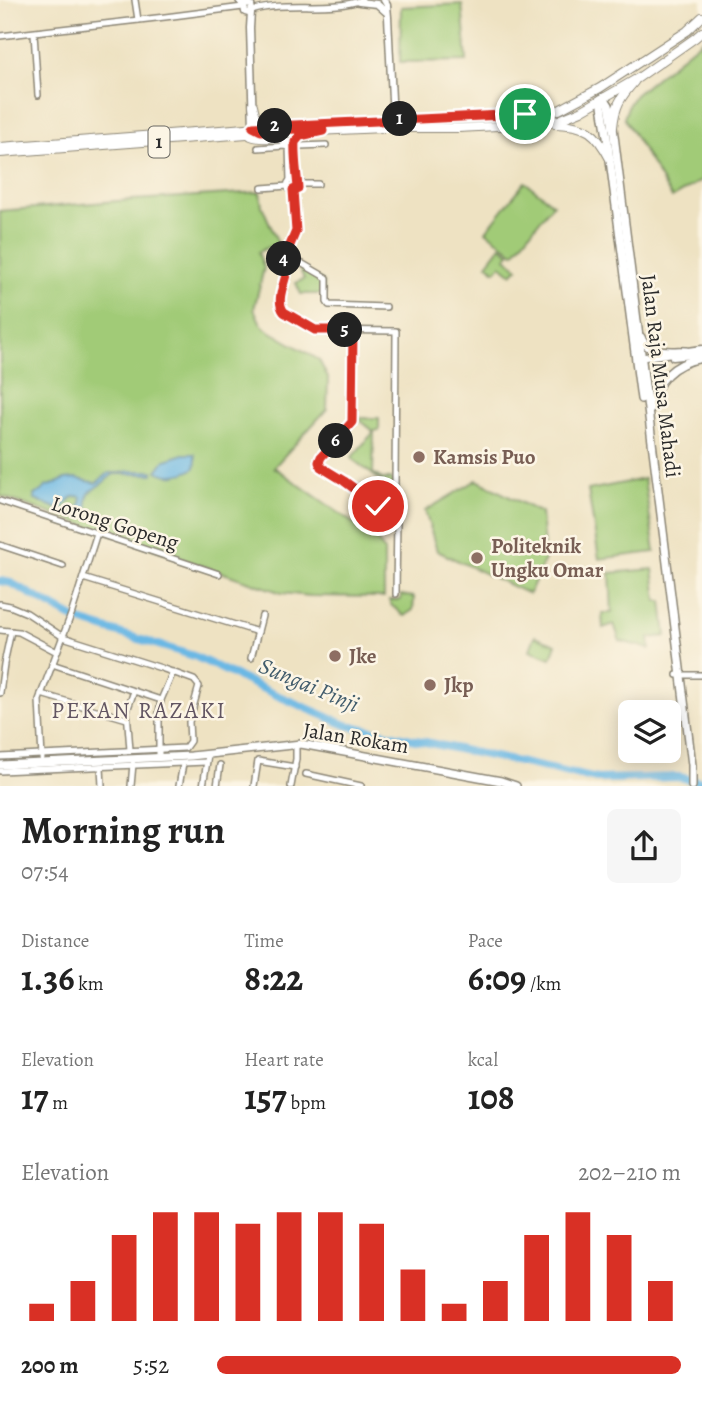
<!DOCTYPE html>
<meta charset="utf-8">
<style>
body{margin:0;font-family:Alegreya,serif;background:#f6f6f6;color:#222;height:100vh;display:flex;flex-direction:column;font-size:26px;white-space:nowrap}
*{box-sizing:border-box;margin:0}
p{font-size:23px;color:#767676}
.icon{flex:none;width:38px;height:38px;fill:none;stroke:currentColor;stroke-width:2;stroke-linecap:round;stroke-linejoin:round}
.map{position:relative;height:786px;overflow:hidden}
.drawer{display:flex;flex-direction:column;background:#fff;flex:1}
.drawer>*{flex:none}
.tools{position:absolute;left:618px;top:700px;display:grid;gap:14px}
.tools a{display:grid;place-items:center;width:63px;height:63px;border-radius:10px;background:#fff;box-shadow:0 4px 18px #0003;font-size:35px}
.pin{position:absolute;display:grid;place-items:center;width:60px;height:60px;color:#fff;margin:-30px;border:4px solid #fff;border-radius:50%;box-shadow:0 2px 7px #0007}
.km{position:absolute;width:35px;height:35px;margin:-18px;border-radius:50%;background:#222;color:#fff;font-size:19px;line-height:35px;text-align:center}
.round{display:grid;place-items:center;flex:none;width:74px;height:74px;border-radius:10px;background:#f6f6f6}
.head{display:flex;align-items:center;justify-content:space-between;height:119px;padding:0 21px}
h1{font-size:38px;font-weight:600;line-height:52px}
.figures{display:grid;grid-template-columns:repeat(3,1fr);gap:10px;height:119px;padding:7px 21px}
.figures div{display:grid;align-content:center}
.figures b{font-size:35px;font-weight:600}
.figures small{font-size:19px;font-weight:400}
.figures p{font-size:19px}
.chart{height:196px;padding:14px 21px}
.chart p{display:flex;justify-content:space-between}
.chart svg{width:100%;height:126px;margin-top:7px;stroke:#d93025;stroke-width:6}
ul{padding:0 21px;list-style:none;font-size:23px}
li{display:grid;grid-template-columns:112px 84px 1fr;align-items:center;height:52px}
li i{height:18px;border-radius:9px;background:#d93025}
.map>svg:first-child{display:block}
</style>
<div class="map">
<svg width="702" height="786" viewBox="0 0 702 786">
<rect width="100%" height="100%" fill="#fcf5e5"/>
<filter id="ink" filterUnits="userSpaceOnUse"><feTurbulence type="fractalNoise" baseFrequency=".0143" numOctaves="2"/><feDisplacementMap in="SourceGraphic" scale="14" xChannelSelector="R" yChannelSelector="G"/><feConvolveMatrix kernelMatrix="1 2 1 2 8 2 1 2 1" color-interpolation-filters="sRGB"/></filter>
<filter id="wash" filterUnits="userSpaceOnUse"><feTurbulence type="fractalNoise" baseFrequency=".00686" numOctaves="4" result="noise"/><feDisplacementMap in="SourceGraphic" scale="28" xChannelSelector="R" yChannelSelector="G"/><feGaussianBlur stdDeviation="1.57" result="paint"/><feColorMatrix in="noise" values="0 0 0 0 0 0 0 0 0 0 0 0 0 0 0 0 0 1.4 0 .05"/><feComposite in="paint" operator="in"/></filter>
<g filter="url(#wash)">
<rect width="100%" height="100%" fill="#eee2c2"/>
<!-- green -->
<g fill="#a1cb77" stroke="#667b51" stroke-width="2">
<path d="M462 4 467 61 400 62 401 7Z"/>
<path d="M702 40V180L672 198 624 118 629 104 635 95Z"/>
<path d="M525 182 553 204 514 253 486 231Z"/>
<path d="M260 192 262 206 278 243 258 252 264 268 254 309 261 324 266 329 319 360 328 378 327 409 274 467 377 540 384 551V597L310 596 282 593 0 496V211L117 201Z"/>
<path d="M501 246 510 253 506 258 518 268 512 274 501 265 495 271 487 264Z"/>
<path d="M299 267 323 281 325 294H301L296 283 304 279Z"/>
<path d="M356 418H379V430L374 431 373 473 382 479H392L393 490 351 458 373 433 372 430 361 421H356Z"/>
<path d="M644 479 655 552 599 559 588 490Z"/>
<path d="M477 480 541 513 545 559 529 594 437 551 425 511Z"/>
<path d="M653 569 657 601H662L666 636 649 638 650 649 620 641 614 624 603 628 602 613H612L610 573Z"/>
<path d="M401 595 414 597 413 610 404 616 391 605 389 600H401Z"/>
<path d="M535 636 556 644 551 658 530 650Z"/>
</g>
<!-- water -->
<g fill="#6ab8e4" stroke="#4a7288" stroke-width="2">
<path d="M184 454H195L196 460 195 468C183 475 169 478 157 471L165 460Z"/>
<path d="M129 471H153V474H114C111 476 108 478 105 481 95 489 83 492 88 508L78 517 73 515C77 507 83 506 81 497 71 493 67 504 61 510L35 500 34 495 40 492 47 486 55 484 65 479 75 478 96 483 109 473H121Z"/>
</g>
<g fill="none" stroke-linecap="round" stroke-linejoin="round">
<!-- river -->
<path stroke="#6ab8e4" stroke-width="8" d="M0 581 11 583 77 620 194 656 274 694 346 725 597 779 679 777 702 782"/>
</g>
</g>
<g filter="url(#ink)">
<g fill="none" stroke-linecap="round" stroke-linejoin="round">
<!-- minor casing -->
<g stroke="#8c8676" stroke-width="8">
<g id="minor">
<path d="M135 0 138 20"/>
<path d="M252 11C284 0 329 12 362 0"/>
<path d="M34 33 38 95"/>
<path d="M0 36 165 17 243 7"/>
<path d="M295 142 297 181"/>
<path d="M289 146 290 181"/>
<path d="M258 148 284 146 289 148 300 146 326 145"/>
<circle cx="293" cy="185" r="5.5"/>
<path d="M299 184H318"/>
<path d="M262 188 288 186"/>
<path d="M289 256 327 278V302L329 305 386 307"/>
<path d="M289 256 288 250 296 231 293 190"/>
<path d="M279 266 272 268 269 265V260L273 258H277L280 262 279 266 285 271 286 275C284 287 276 302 284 312L315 330 396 331 395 489 393 504"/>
<path d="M353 330 352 422 321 457 319 462 321 467 344 480 384 511 390 513 393 511"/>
<path d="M0 501 219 574"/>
<path d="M381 507 386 508 393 504 396 505 397 509 393 511 390 509V507"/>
<path d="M395 511 397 518 396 594"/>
<path d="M0 545 63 566"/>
<path d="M83 578 258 632"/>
<path d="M0 604 10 606 27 613 63 637 161 668 194 680 199 686 189 722 190 741 185 748 0 757"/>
<path d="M0 630 19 632 57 652"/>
<path d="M251 658 262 616"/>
<path d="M52 664 161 700"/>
<path d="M677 675H702"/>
<path d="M0 693 4 664 11 631"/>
<path d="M41 694 127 719"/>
<path d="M130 750 127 711 134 691"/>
<path d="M159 757V713L161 700 173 672"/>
<path d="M42 758 39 700 72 612 97 533"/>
<path d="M101 767 102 786"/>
<path d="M0 771 206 762"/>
<path d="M306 774 361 786"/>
<path d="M131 786 133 764"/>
<path d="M179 786 183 764"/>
<path d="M203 786 208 755"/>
<path d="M217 786 220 765"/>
<path d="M254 786 258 761 295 767"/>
<path d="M291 786 296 759V744"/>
</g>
</g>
<!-- tertiary casing -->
<g stroke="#8c8676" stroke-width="9">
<g id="tertiary">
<path d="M239 0 244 6 245 12 249 13 252 11 251 5 246 4 244 6"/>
<path d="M384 0 387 5 388 17 393 120"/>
<path d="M359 2 377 4 386 12"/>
<path d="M251 12 250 28 253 127"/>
<path d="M673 357 702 354"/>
<path d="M638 358 702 349"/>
</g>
</g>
<!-- secondary casing -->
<g stroke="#8c8676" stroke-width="10">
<g id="secondary">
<path d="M604 97 609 105 613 127 692 765V786"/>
<path d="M601 99 607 137 641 399"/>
<path d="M641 337C646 355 670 350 686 351"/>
<path d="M650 410C655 381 673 363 702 358"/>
<path d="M0 765 191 756 301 744 501 781 516 786"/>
</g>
</g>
<!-- primary casing -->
<g stroke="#8c8676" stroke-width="10">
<g id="primary">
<path d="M253 105C255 115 257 122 268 125"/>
<path d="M556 124C587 125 596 132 610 159"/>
<path d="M613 127C615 106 620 98 634 82"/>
<path d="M251 136C263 141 278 135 288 142"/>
<path d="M0 147 246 128 525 114 559 110 600 88 687 31 702 17"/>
<path d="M0 153 247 134 384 128H458L538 124 559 120 581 111 638 78 695 38 702 32"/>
</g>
</g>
<!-- minor -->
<use href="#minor" stroke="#fff" stroke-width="5"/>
<!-- tertiary -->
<use href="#tertiary" stroke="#fff" stroke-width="6"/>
<!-- secondary -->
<use href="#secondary" stroke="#fff" stroke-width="7"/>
<!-- primary -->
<use href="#primary" stroke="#fff" stroke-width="8"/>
</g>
</g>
<g fill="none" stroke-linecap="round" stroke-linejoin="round" filter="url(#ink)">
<!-- route casing -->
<g stroke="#fff" stroke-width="14">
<path id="route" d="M378 506 344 481 321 467 319 462 321 457 352 422 353 330H315L284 312C276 302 283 287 286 275L285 271 279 266 280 262 289 256 288 250 296 231 293 190 298 188C297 174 294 158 295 142L300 136 323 131H317L313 128 261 131 253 127 525 114"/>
</g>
<!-- route -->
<use href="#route" stroke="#d93025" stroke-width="9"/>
</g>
<!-- markers -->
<g fill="#8d6e63" stroke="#fcf5e5" stroke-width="2.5">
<circle cx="419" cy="457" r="7"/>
<circle cx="477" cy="558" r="7"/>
<circle cx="335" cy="656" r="7"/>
<circle cx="430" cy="685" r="7"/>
</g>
<g text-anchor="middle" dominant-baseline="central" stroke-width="5" stroke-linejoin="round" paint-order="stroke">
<!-- shield labels -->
<rect fill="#fcf5e5" stroke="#6a6863" stroke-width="2" x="148.5" y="126.5" width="21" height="31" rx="5"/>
<g font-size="19" font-weight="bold" fill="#2b2b2b">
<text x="159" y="142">1</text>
</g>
<!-- street labels -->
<g font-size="21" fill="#2b2b2b" stroke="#fcf5e5">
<text transform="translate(661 376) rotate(83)">Jalan Raja Musa Mahadi</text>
<text transform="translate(115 523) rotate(18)">Lorong Gopeng</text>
<text transform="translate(356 738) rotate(9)">Jalan Rokam</text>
</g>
<!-- education labels -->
<g font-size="21" font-weight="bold" fill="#785e54" stroke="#fcf5e5" text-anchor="start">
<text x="433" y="457">Kamsis Puo</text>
<text x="491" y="546">Politeknik<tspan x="491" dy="24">Ungku Omar</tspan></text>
<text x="349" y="656">Jke</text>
<text x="444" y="685">Jkp</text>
</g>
<!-- water labels -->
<g font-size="23" font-style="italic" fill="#415c6c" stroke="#fcf5e5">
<text transform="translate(309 685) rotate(23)">Sungai Pinji</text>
</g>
<!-- neighbourhood labels -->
<g font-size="23" letter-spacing="2" fill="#625562" stroke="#fcf5e5">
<text x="139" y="710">PEKAN RAZAKI</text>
</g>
</g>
</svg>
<div class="tools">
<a><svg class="icon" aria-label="layers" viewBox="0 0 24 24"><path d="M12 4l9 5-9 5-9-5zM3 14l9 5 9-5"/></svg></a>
</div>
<div class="pin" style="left:525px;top:114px;background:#1e9e55"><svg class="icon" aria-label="arrive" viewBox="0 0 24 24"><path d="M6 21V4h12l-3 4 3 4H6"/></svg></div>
<div class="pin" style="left:378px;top:506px;background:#d93025"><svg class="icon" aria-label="check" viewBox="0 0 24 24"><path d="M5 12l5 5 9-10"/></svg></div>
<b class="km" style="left:400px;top:119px">1</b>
<b class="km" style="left:275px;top:126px">2</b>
<b class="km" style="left:284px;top:259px">4</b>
<b class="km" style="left:345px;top:330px">5</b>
<b class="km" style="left:336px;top:441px">6</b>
</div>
<section class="drawer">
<div class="head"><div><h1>Morning run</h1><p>07:54</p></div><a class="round"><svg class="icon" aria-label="share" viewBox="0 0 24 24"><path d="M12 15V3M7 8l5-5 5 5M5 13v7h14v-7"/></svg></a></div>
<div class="figures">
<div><p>Distance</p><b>1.36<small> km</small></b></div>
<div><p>Time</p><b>8:22</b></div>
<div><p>Pace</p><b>6:09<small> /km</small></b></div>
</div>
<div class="figures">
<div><p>Elevation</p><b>17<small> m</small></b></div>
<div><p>Heart rate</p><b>157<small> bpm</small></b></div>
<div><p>kcal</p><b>108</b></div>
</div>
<div class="chart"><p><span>Elevation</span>202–210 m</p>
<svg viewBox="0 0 160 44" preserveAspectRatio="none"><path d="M5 44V38M15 44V30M25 44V14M35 44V6M45 44V6M55 44V10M65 44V6M75 44V6M85 44V10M95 44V26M105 44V38M115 44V30M125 44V14M135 44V6M145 44V14M155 44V30"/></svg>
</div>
<ul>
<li><b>200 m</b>5:52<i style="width:100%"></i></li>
</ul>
</section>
